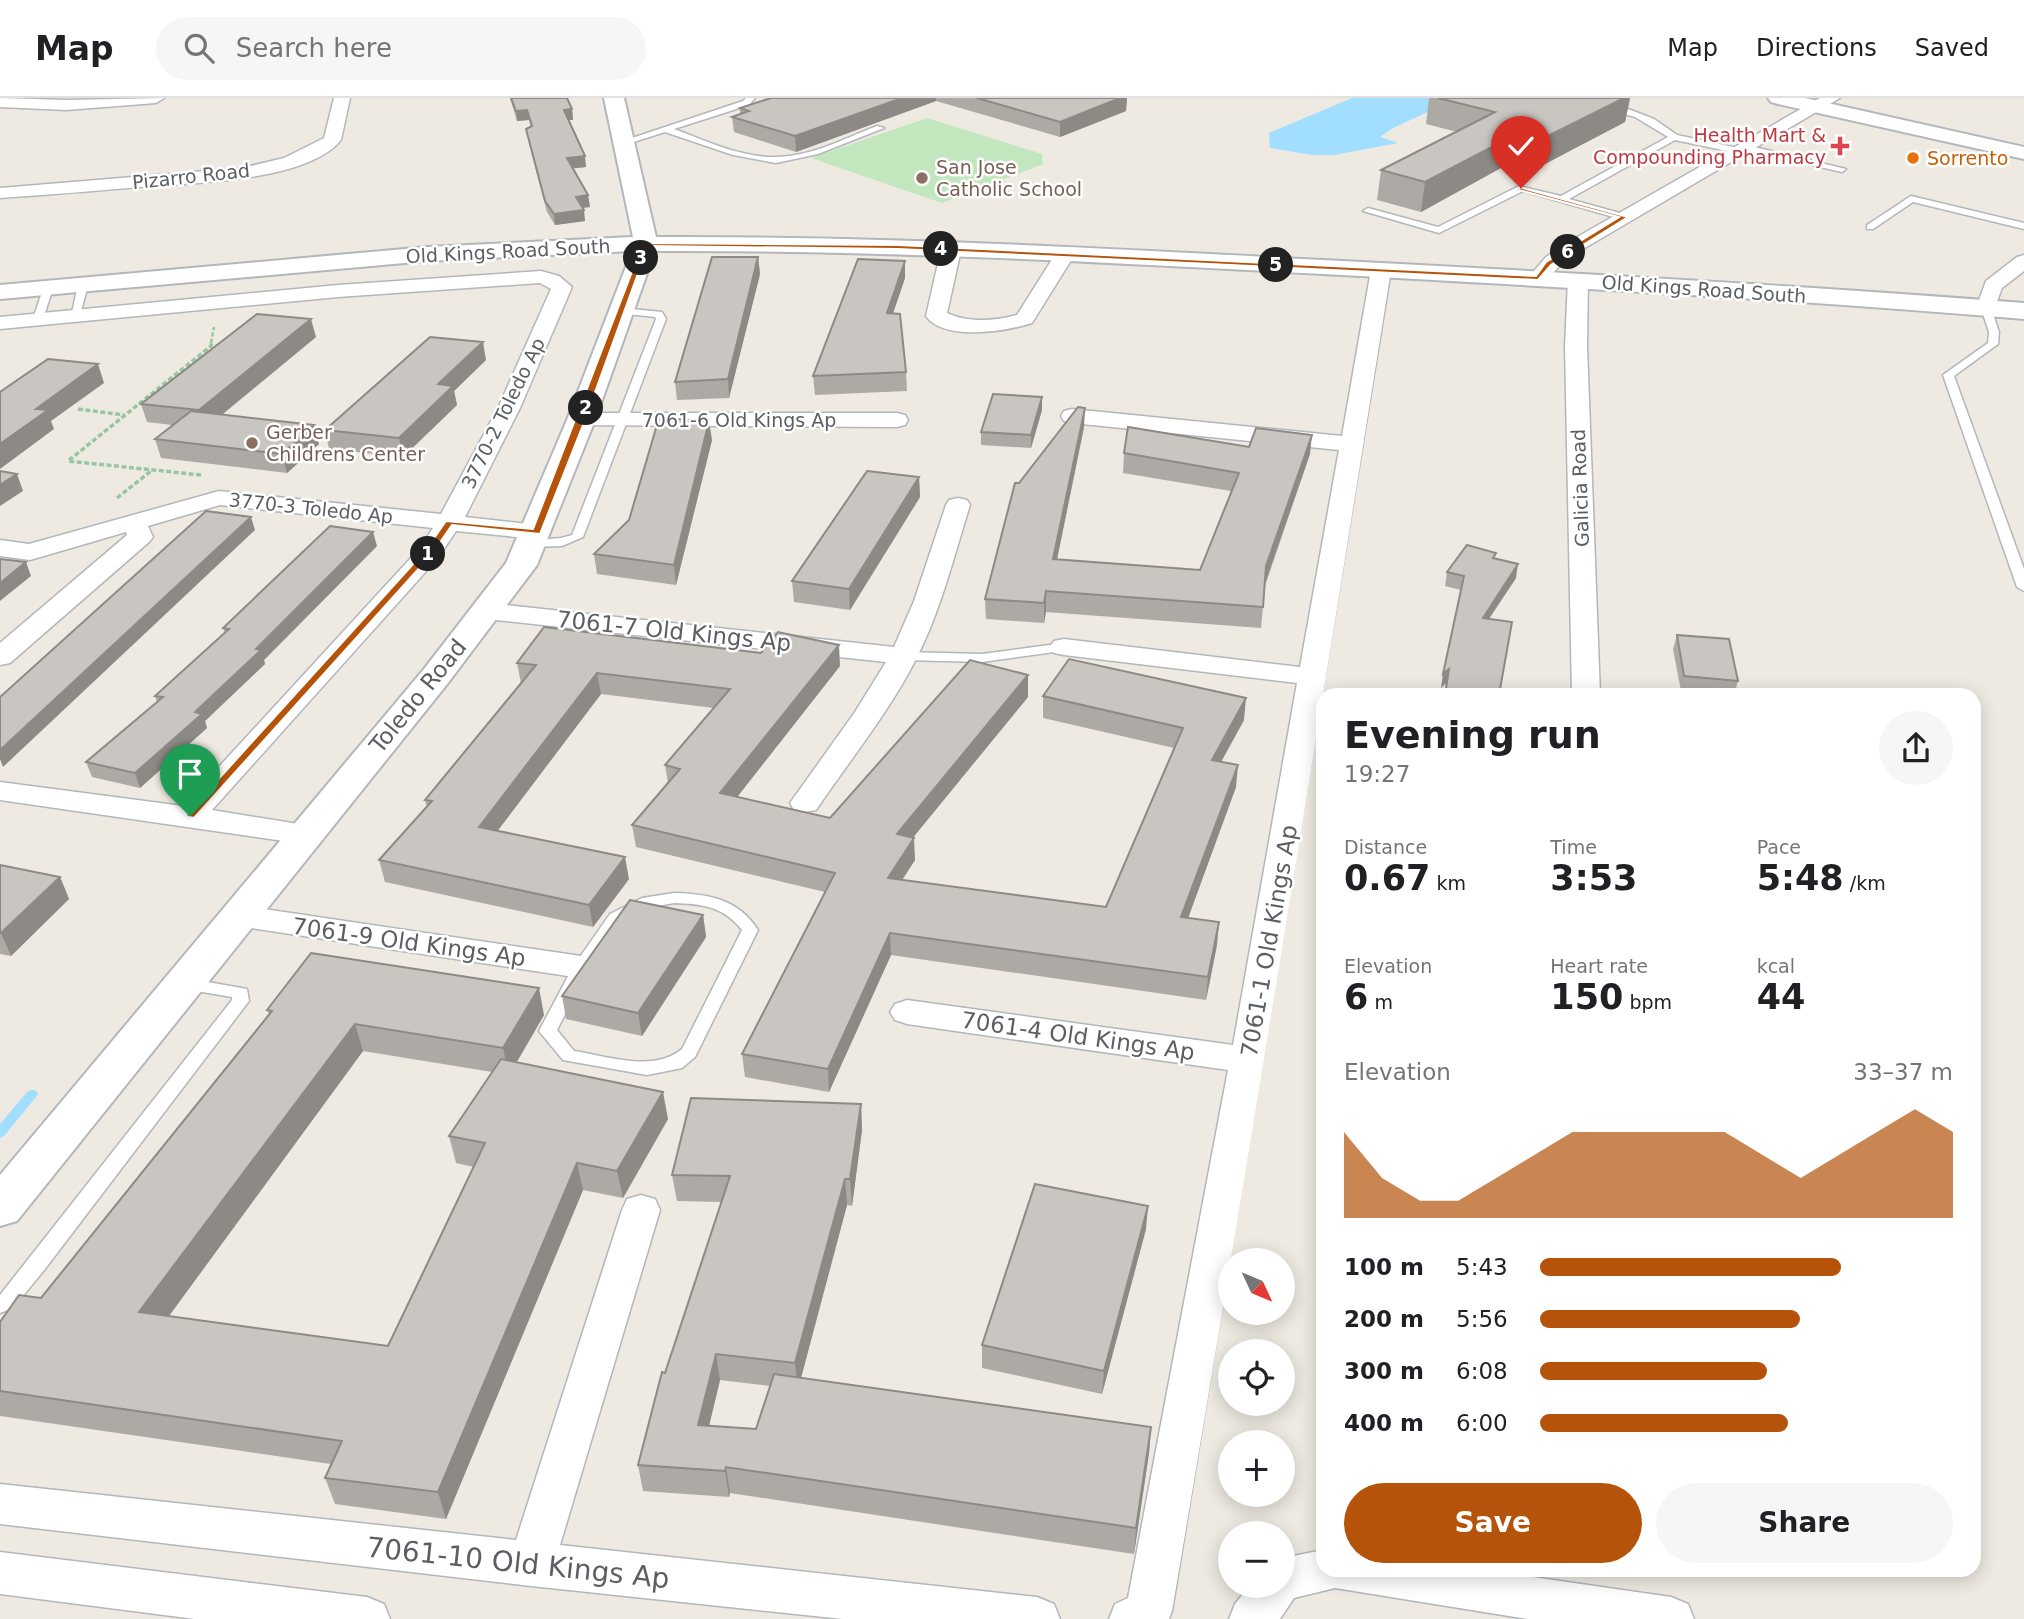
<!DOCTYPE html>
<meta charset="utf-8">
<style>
body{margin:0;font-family:"DejaVu Sans",sans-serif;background:#f6f6f6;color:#202124;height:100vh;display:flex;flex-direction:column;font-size:26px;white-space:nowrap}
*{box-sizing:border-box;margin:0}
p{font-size:23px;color:#757577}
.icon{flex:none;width:38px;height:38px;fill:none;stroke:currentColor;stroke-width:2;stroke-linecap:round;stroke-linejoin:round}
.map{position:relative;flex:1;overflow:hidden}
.side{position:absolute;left:1316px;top:590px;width:665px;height:889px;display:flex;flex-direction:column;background:#fff;border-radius:21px;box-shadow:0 4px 18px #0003}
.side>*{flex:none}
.needle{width:46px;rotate:134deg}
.tools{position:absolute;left:1218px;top:1150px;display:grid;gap:14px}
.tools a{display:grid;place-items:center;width:77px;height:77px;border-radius:50%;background:#fff;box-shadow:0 4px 18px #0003;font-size:35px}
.pin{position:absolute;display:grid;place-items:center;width:60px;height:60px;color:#fff;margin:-72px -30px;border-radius:50% 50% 50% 0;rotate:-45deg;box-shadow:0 0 7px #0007}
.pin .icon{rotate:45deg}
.km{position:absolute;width:35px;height:35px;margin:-18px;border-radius:50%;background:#222;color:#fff;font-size:19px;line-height:35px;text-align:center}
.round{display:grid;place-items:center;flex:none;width:74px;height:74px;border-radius:37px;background:#f6f6f6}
.overview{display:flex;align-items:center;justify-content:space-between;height:119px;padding:0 28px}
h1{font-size:38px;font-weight:700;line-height:52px}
.stats{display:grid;grid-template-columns:repeat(3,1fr);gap:10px;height:119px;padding:7px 28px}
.stats div{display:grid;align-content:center}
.stats b{font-size:35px;font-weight:700}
.stats small{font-size:19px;font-weight:400}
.stats p{font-size:19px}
.chart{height:196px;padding:14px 28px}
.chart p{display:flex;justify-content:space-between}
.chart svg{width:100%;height:126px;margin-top:7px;fill:#b45309;opacity:.7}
.primary-button{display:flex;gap:14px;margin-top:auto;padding:14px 28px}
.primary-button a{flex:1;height:80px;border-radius:42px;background:#b45309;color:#fff;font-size:28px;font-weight:700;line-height:80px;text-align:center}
.primary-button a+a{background:#f6f6f6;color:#202124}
ul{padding:0 28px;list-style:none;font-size:23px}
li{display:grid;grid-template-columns:112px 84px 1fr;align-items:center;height:52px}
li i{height:18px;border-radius:9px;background:#b45309}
header{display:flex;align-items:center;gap:42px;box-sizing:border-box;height:98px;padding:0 35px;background:#fff;border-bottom:2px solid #e0e0e0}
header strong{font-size:33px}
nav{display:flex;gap:38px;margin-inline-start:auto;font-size:24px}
.search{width:490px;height:63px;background:#f6f6f6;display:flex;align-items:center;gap:18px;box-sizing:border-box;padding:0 24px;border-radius:38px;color:#757577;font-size:26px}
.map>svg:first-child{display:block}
</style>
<header>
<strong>Map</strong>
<div class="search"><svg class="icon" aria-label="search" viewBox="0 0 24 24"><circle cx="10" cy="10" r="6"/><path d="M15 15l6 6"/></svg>Search here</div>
<nav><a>Map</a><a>Directions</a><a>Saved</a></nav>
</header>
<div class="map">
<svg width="2024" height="1521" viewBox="0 0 2024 1521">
<rect width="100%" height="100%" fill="#eeeae2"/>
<!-- green -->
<path fill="#c2e6be" d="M927 20 1042 56 1043 66 942 105 811 60Z"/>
<!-- water -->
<path fill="#a1deff" d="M1352 0H1426L1432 1V12L1393 30 1380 39 1398 45 1334 57H1312L1270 50 1269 35Z"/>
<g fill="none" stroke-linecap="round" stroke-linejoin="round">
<!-- stream -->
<path fill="#a1deff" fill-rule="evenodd" d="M32 992 36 993 38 996 36 999 4 1038 0 1040V1026L28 993Z"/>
<!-- service casing -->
<g stroke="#b3b6ba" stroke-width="3">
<g id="service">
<path d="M746 0H755L749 7 674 31C710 44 749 64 789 58 820 54 848 39 877 28L884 30 818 56 776 65 733 57 665 34 624 47 620 44 743 3Z"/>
<path d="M1567 0H1581L1628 11 1654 21 1677 37 1738 50 1742 46 1846 71 1842 74 1741 51 1737 55 1675 42 1569 101 1627 117V121L1624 122 1523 93 1439 135 1363 113 1368 110 1438 129 1519 88 1561 98 1668 39 1635 19Z"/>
<path d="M1911 98 2024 125V131L1913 104 1873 131H1867V127Z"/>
<path d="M83 184 88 187 80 217 71 219 78 187Z"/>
<path d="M44 188 53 190 43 221 38 224 33 221Z"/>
<path d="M1986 207 1991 210 1999 234 1998 246 1954 278 2024 471V493L2017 489 1943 277 1988 245 1989 234 1981 210Z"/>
<path d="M622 210 662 214 666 221 583 439 562 448 528 449V443L561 440 572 437 656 221 655 219 618 215 617 213Z"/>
<path d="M1064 545 1069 546 1071 549 1069 552 982 564 904 562 897 558 904 554 982 556Z"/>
<path d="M674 795C709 796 738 801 758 832L695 959 682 970 647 977 563 962 539 933 573 869 610 816 642 800ZM674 805C702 806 723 808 742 832L682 951C653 975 608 958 574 953L557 932 588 871 622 824 652 809Z"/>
<path d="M185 880 247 891 249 903 45 1171 13 1210 0 1215V1197L232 902V899L179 890 176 886 179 882Z"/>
</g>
</g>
<!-- minor casing -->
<g stroke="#b3b6ba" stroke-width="3">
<g id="minor">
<path d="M0 0 66 2 164 0 156 5 66 12 0 9Z"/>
<path d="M334 0H350L341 42C307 84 190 85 140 89 93 93 47 97 0 100V90L242 70 284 60 324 40Z"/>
<path d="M1820 0H1840L1578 154 1560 167 1545 184H1531L1528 180 1546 159 1565 146Z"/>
<path d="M951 146 961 152 947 215C969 225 994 223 1017 217L1058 152 1065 150 1075 156 1032 225C1007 233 944 244 926 218L941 152Z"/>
<path d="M2024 157V173L2002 190 1993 214H1979L1976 210 1986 183 2017 159Z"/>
<path d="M1381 166 1391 172C1320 619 1248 1066 1172 1513L1169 1521H1109L1115 1506 1128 1500 1228 972 907 926 895 922 890 914 895 906 907 902 1233 947 1297 585 1064 557 1054 555 1050 549 1054 543 1064 541 1300 569 1339 352 1072 325 1064 323 1061 318 1064 313 1072 311 1342 338 1371 172Z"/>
<path d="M541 173 559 178 572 189 520 310 465 419 537 427 546 429 549 434 546 439 537 441 456 433 438 460 212 712 316 729 321 736 316 743 305 746 0 702V684L183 708 420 450 433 430 220 407 148 428 153 439 149 444 10 565 0 567V545L127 437 126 434 30 462 0 458V442L29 446 219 393 441 416 498 310 551 191 540 185 338 199 0 231V219L338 187Z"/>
<path d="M1578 176 1585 178 1588 182 1587 248 1600 597H1572L1565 248 1568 182 1571 178Z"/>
<path d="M581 315H897L905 317 908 322 905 327 897 329 573 327 570 322 573 317Z"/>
<path d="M958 400 967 402 970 407C954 458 941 512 917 559 890 613 850 662 816 712L805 714 794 712 790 705 855 614 886 564 486 521 477 519 473 513 477 507 486 505 894 549 914 503 946 407 949 402Z"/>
<path d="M237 807 581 858 593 861 598 869 593 877 581 880 225 826 221 818 225 810Z"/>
<path d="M641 1097 655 1101 660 1112 560 1447 1037 1499 1054 1506 1060 1521H843L531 1488 0 1426V1386L516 1442 622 1112 627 1101Z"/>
<path d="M1323 1452V1472H1485L1671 1499 1688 1506 1694 1521H1527L1335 1490 1294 1500 1280 1521H1229L1235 1506 1249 1488H1283V1460Z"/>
<path d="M0 1454 367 1499 384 1506 390 1521H195L0 1496Z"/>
</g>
</g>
<!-- tertiary casing -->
<g stroke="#b3b6ba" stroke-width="4">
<path id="tertiary" d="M604 0H624L656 139C879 138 1101 150 1323 162 1557 174 1791 187 2024 205V221C1791 201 1557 189 1323 176 1100 164 878 152 655 153L595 322 537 467 448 585 17 1123 0 1128V1077L424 571 506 465 567 322 632 153 427 163 0 201V187L427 149 633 139Z"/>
</g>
<!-- secondary casing -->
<g stroke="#b4b8bd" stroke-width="4">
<path id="secondary" d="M1768 0H1805L2024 49V61L1778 6 1771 4Z"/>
</g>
<!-- path-far1 -->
<path stroke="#97c7a1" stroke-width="2.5" stroke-dasharray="4.5 2" stroke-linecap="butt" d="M211 245 214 229"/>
<!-- path -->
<g stroke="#97c7a1" stroke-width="3.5" stroke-dasharray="5 2.5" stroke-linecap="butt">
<path d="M78 311 124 317"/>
<path d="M201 377 68 363 211 248 212 243"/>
<path d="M117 400 151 373"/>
</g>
<!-- service -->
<use href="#service" fill="#fff" fill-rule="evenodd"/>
<!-- minor -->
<use href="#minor" fill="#fff" fill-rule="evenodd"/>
<!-- tertiary -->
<use href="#tertiary" fill="#fff" fill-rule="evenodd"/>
<!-- secondary -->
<use href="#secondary" fill="#fff" fill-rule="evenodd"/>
</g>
<!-- wall -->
<g fill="#ada9a5" fill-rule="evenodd">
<path d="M510 0H567L572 11 573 22H569L586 69 573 70 588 97 590 109 582 110 585 123 555 127 547 114 528 41 526 31 531 29 529 22 517 23Z"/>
<path d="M771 0H1127L1126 13 1060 39 936 3 796 54 734 34 732 19 740 16V10Z"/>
<path d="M1429 0H1630L1625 24 1543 67 1519 60 1421 114 1377 102 1381 72 1457 34 1426 26Z"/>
<path d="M758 159 760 176 729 300 677 302 675 284Z"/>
<path d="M905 180 893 215 906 274 907 293 815 297 813 278Z"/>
<path d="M316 239 222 317 319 346 287 375 161 360 155 341 172 327 147 324 141 306Z"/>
<path d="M486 262 454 293 457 307 403 359 329 351 325 332Z"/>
<path d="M1042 299V312L1031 350 981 347V334Z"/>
<path d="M1084 329 1057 461 1200 472 1231 393 1123 375 1124 355 1249 349 1310 356 1265 488 1261 530 1046 514 1044 525 986 521 985 501 1019 385Z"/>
<path d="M712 342 676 487 597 476 594 456Z"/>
<path d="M919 379 920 399 850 512 794 504 792 483Z"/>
<path d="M377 448 264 562 265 566 205 623 207 630 140 690 92 679 86 664 157 604 155 598 225 535 223 530Z"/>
<path d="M1495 461 1516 480 1489 521 1499 597H1445L1446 585 1441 590 1461 492 1445 488 1447 474Z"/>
<path d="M1677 537 1738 583 1734 597 1681 593 1673 551Z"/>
<path d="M517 565 840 568 737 699 830 720 1028 599 913 739 915 762 902 782 1106 809 1174 650 1043 620V598L1244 622 1221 664 1236 689 1188 820 1217 847 1206 902 891 857 829 994 745 979 742 956 825 794 636 749 632 727 668 685 665 667 714 610 601 596 497 733 629 781 593 829 385 784 379 762 427 709 425 702 521 585Z"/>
<path d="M1321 698 1323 699V755L1319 754V713Z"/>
<path d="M0 767 60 779 69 801 11 858 0 856Z"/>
<path d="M703 817 706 839 642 938 566 921 562 898Z"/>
<path d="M267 912 544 917 517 964 668 1021 623 1100 583 1092 446 1421 335 1406 325 1380 331 1366 0 1318V1224L41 1200 269 916ZM363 953 492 974 449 1038 456 1065 474 1069 388 1248 169 1218Z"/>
<path d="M861 1006 862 1032 852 1108 847 1107 801 1280 1151 1329 1149 1355 1134 1456 730 1395 729 1399 643 1393 638 1367 665 1275 721 1104 677 1103 672 1077ZM720 1282 770 1288 756 1331 709 1328Z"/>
<path d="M1146 1131 1102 1296 982 1270V1247Z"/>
</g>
<!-- shaded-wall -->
<g fill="#8d8a86">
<path d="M902 0H936V3L796 54 795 38Z"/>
<path d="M1118 0H1127L1126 13 1060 39V24Z"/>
<path d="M1624 0H1630L1625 24 1543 67 1548 38Z"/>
<path d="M572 11 573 22H566L564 12Z"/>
<path d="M527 12 529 22 517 23 516 13Z"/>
<path d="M1524 32 1519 60 1421 114 1425 84Z"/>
<path d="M585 58 586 69 568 71 567 60Z"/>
<path d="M588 97 590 109 578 110 576 99Z"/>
<path d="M584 112 585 123 555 127 554 116Z"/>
<path d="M758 159 760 176 729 300 728 281Z"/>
<path d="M905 163V180L887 233V215Z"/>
<path d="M311 221 316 239 204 331 199 312Z"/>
<path d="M483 244 486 262 454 293 457 307 403 359 399 340 438 286Z"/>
<path d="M98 266 104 285 51 323 54 331 0 371V346L36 311Z"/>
<path d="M1042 299V312L1031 350V337Z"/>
<path d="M1085 310 1084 329 1053 481V461Z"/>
<path d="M709 323 712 342 676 487 674 467Z"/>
<path d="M314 327 319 346 287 375 282 356Z"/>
<path d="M1312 337 1310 356 1264 488 1266 468Z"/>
<path d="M17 376 23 393 0 408V387Z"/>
<path d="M919 379 920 399 850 512 849 491Z"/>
<path d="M251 419 255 432 3 669 0 661V652Z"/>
<path d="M373 434 377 448 264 562 265 566 205 623 207 630 140 690 135 675Z"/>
<path d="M26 464 31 478 0 503V485Z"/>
<path d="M1518 466 1516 480 1480 534 1483 520Z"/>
<path d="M1046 493V514L1044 525V505Z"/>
<path d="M839 547 840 568 723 717 720 695Z"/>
<path d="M1449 571 1446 585 1441 590 1443 576Z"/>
<path d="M597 575 601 596 484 751 479 729Z"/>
<path d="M1028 577V599L898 758 897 736Z"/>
<path d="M1246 600 1244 622 1210 684 1212 662Z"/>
<path d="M1238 667 1236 689 1180 842 1181 819Z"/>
<path d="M914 740 915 762 889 802 888 780Z"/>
<path d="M625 759 629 781 593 829 589 807Z"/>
<path d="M60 779 69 801 11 858 1 835Z"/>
<path d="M703 817 706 839 642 938 638 915Z"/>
<path d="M1219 824 1217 847 1206 902 1208 879Z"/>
<path d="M890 835 891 857 829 994 828 971Z"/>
<path d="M539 890 544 917 509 977 503 950Z"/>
<path d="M355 926 363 953 152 1241 139 1214Z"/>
<path d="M663 994 668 1021 623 1100 617 1073Z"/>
<path d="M861 1006 862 1032 852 1108 850 1081Z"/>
<path d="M577 1065 583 1092 446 1421 438 1394Z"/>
<path d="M845 1081 847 1107 798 1291 795 1265Z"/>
<path d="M1148 1108 1146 1131 1102 1296 1104 1273Z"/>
<path d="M716 1256 720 1282 703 1353 698 1327Z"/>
<path d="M1151 1329 1149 1355 1134 1456 1136 1430Z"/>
<path d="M726 1369 730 1395 729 1399 725 1373Z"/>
</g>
<!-- building -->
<g fill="#c9c5c0" stroke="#8d8a86" stroke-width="2">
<path d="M511 0H567L572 11 564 12 585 58 567 60 588 97 576 99 584 112 554 116 545 103 526 31 532 28 527 12 516 13Z"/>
<path d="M771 0H902L795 38 732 19 749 13 740 10Z"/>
<path d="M977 0H1120L1060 24Z"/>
<path d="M1438 0H1624L1548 38 1524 32 1425 84 1381 72 1495 14Z"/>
<path d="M712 159H758L728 281 675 284Z"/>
<path d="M858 161 905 163 887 215 900 216 906 274 813 278Z"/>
<path d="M257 216 311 221 199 312 141 306Z"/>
<path d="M430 239 483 244 438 286 453 288 399 340 325 332Z"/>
<path d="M48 261 98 266 36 311 48 312 0 346V294Z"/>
<path d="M993 296 1042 299 1031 337 981 334Z"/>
<path d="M1078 309 1085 310 1053 461 1200 472 1239 375 1124 355 1128 329 1249 349 1256 330 1312 337 1266 468 1263 509 1046 493 1044 505 985 501 1015 385H1019Z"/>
<path d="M191 313 314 327 282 356 155 341Z"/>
<path d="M659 320 709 323 674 467 594 456 629 422Z"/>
<path d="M0 373 17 376 0 387Z"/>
<path d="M867 373 919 379 849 491 792 483Z"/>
<path d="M206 413 251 419 0 652V599Z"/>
<path d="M330 428 373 434 256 551 261 552 195 614 202 616 135 675 86 664 163 599 155 598 229 531 223 530Z"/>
<path d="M1467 447 1496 455 1493 460 1518 466 1483 520 1512 524 1499 597H1445L1449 571 1443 576 1464 478 1447 474Z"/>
<path d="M0 461 26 464 0 485Z"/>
<path d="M544 529 761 555 778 534 839 547 720 695 830 720 970 562 1028 577 897 736 914 740 888 780 1106 809 1183 630 1043 598 1069 561 1246 600 1212 662 1238 667 1181 819 1219 824 1208 879 890 835 828 971 742 956 835 775 632 727 680 671 665 667 730 591 597 575 479 729 625 759 589 807 379 762 432 703 425 702 536 567 517 565Z"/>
<path d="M1677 537 1729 541 1738 583 1684 578Z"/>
<path d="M1321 698 1323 699V739H1321Z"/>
<path d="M0 767 60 779 1 835H0Z"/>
<path d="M630 802 703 817 638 915 562 898Z"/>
<path d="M311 855 539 890 503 950 355 926 139 1214 388 1248 485 1045 449 1038 501 961 663 994 617 1073 577 1065 438 1394 325 1380 342 1343 0 1293V1224L19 1197 41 1200 272 913 267 912Z"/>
<path d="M691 1000 861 1006 850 1081H845L795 1265 716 1256 698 1327 756 1331 774 1276 1151 1329 1136 1430 726 1369 725 1373 638 1367 662 1274 665 1275 730 1078 672 1077Z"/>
<path d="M1035 1086 1148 1108 1104 1273 982 1247Z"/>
</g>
<!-- route -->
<path fill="#b45309" stroke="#fff" stroke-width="2" d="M1519 89 1628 119 1551 167 1538 182 898 151 648 148 585 322 540 436 452 427 432 456 194 720 185 718 425 453 446 423 533 431 643 145 898 147 1536 178 1546 164 1619 119 1519 92Z"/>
<!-- markers -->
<path fill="#e0444e" stroke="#fff" stroke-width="2.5" d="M1836.5 37.5h7v7h7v7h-7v7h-7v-7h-7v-7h7z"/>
<circle fill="#e8710a" stroke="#fff" stroke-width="2.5" cx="1913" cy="60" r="7"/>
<g fill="#8d6e63" stroke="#fff" stroke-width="2.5">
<circle cx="922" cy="80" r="7"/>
<circle cx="252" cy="345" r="7"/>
</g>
<g text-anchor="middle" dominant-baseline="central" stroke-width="5" stroke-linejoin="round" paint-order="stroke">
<!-- far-health labels -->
<g font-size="19" fill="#be3a42" stroke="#fff" text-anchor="end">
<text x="1826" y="37">Health Mart &amp;<tspan x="1826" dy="22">Compounding Pharmacy</tspan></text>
</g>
<!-- far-food labels -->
<g font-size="19" fill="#c56008" stroke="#fff" text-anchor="start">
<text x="1927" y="60">Sorrento</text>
</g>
<!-- far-education labels -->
<g font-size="19" fill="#785e54" stroke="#fff" text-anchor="start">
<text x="936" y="69">San Jose<tspan x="936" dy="22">Catholic School</tspan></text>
<text x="266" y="334">Gerber<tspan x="266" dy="22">Childrens Center</tspan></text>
</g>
<!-- far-street labels -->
<g font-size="19" fill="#5b5f64" stroke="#fff">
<text transform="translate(191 78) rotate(-6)">Pizarro Road</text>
<text transform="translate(508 153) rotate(-3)">Old Kings Road South</text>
<text transform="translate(1704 191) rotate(4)">Old Kings Road South</text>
<text transform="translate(503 315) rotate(-64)">3770-2 Toledo Ap</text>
<text x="739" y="322">7061-6 Old Kings Ap</text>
<text transform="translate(1580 390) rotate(-92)">Galicia Road</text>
<text transform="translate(311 410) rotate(6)">3770-3 Toledo Ap</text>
</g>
<!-- street labels -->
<g font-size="23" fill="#5b5f64" stroke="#fff">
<text transform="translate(674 533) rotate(6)">7061-7 Old Kings Ap</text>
<text transform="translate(418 598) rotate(-51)">Toledo Road</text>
<text transform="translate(1269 843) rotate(-80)">7061-1 Old Kings Ap</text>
<text transform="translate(409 844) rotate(8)">7061-9 Old Kings Ap</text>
<text transform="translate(1078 938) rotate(8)">7061-4 Old Kings Ap</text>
</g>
<!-- near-street labels -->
<g font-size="28" fill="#5b5f64" stroke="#fff">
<text transform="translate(518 1465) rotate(6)">7061-10 Old Kings Ap</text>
</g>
</g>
</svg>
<div class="tools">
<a><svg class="needle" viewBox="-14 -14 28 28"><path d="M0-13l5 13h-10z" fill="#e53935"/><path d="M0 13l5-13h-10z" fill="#757577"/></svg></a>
<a><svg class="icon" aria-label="locate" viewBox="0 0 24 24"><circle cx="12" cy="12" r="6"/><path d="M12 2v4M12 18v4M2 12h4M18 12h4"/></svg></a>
<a>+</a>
<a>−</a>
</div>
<div class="pin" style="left:190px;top:718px;background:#1e9e55"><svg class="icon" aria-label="arrive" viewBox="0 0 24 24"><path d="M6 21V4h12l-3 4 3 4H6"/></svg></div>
<div class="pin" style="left:1521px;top:90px;background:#d93025"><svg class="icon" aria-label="check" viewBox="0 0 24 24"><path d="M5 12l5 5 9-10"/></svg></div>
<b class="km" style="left:428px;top:456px">1</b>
<b class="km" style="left:586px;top:310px">2</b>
<b class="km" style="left:641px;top:160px">3</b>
<b class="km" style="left:941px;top:151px">4</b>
<b class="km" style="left:1276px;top:167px">5</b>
<b class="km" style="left:1568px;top:154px">6</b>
<section class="side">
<div class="overview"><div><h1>Evening run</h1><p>19:27</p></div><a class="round"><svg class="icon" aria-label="share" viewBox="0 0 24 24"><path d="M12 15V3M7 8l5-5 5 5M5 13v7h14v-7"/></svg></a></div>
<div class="stats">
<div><p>Distance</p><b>0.67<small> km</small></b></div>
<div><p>Time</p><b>3:53</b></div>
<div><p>Pace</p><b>5:48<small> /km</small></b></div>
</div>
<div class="stats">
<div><p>Elevation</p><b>6<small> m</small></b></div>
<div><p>Heart rate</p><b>150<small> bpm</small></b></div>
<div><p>kcal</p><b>44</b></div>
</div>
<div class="chart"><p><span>Elevation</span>33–37 m</p>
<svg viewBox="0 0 160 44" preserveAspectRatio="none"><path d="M0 44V14L10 30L20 38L30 38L40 30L50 22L60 14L70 14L80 14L90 14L100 14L110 22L120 30L130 22L140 14L150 6L160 14V44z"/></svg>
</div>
<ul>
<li><b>100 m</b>5:43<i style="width:73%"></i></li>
<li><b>200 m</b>5:56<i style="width:63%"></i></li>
<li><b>300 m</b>6:08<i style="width:55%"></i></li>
<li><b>400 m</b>6:00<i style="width:60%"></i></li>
</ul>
<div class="primary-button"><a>Save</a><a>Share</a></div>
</section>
</div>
